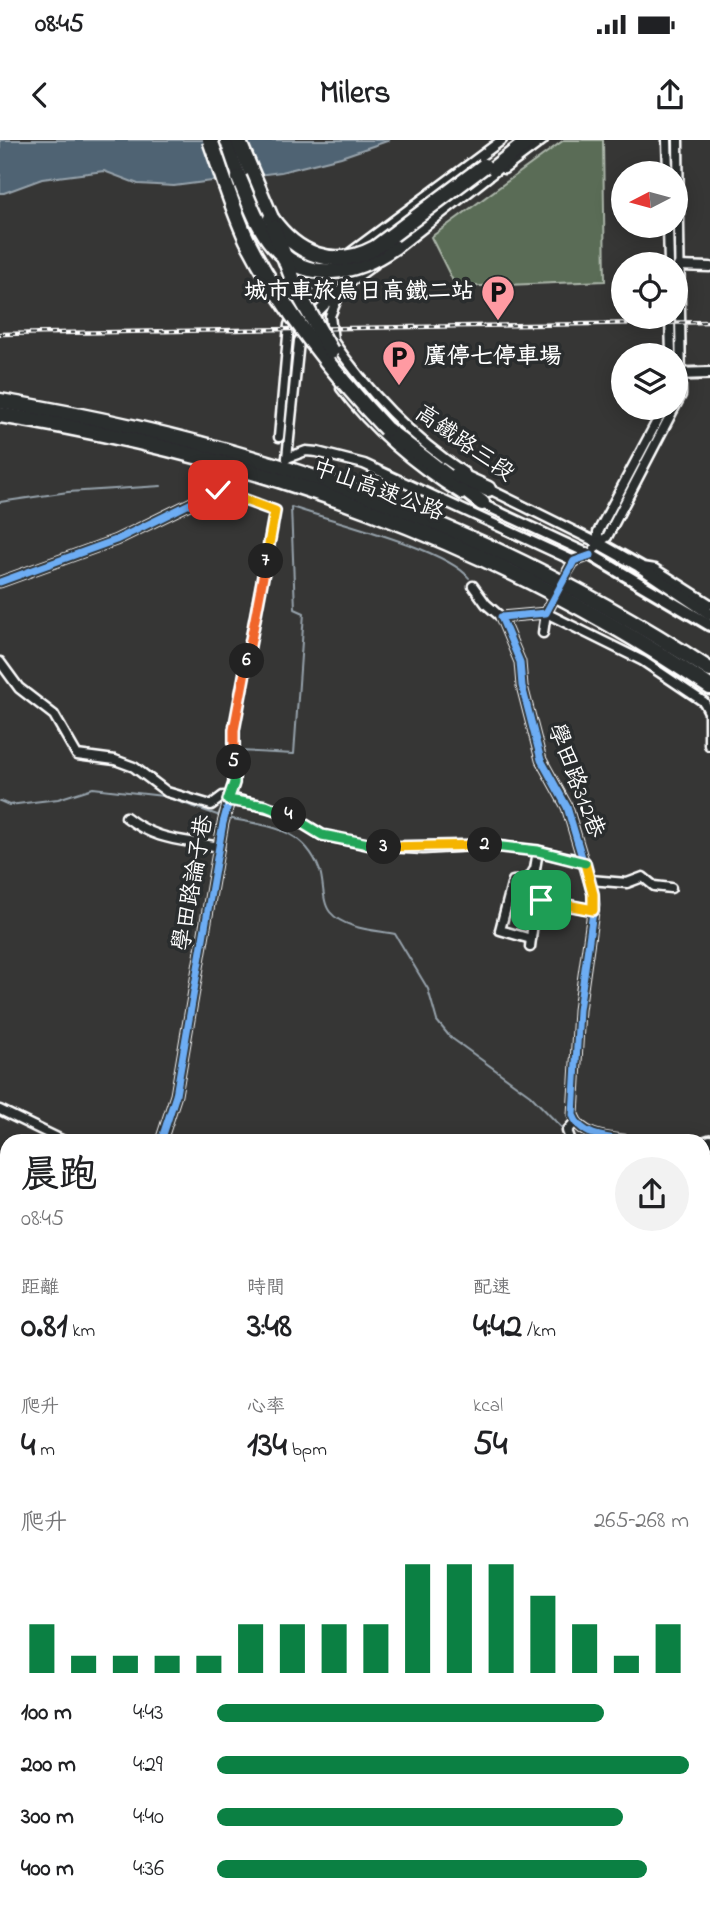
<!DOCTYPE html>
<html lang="zh-TW">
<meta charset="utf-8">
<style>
body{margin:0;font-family:"Indie Flower","LXGW WenKai TC",sans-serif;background:#f2f2f2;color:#202124;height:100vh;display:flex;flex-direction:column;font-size:26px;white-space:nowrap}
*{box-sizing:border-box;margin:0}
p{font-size:23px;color:#757577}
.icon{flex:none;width:38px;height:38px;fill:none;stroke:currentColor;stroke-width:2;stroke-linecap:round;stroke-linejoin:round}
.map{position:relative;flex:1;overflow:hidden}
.side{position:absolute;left:0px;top:994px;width:710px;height:777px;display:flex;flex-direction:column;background:#fff;border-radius:21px 21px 0 0;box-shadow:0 4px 18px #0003}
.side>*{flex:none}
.needle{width:46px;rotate:264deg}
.tools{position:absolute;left:611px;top:21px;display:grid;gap:14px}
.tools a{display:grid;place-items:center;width:77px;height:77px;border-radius:50%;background:#fff;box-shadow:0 4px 18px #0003;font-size:35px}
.pin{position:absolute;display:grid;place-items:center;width:60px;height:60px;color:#fff;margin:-30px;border-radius:14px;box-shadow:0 4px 10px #0006}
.km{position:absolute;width:35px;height:35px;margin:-18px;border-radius:50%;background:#222;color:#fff;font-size:19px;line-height:35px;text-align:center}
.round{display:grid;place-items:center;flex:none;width:74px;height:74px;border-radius:37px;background:#f2f2f2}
.head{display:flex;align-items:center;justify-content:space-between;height:119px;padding:0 21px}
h1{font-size:38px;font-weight:700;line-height:52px}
.metrics{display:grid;grid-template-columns:repeat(3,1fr);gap:10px;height:119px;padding:7px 21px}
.metrics div{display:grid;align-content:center}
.metrics b{font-size:35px;font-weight:700}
.metrics small{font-size:19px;font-weight:400}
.metrics p{font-size:19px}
.chart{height:196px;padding:14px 21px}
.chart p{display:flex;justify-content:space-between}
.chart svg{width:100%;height:126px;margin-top:7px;stroke:#0b8043;stroke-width:6}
ul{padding:0 21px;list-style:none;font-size:23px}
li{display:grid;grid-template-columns:112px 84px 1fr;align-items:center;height:52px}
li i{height:18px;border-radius:9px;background:#0b8043}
.status{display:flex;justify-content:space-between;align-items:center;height:49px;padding:0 35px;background:#fff;direction:ltr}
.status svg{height:19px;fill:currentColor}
header{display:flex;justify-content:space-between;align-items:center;height:91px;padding:0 21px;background:#fff;font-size:32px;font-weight:700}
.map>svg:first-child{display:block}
</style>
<div class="status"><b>08:45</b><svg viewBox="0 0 49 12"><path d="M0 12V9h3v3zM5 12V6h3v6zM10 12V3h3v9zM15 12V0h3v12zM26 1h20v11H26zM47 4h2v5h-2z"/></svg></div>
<header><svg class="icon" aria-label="back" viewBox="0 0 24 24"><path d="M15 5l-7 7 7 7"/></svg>Milers<svg class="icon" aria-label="share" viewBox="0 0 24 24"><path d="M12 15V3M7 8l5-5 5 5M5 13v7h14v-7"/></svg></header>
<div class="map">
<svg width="710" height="1771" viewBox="0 0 710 1771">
<rect width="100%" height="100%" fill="#363635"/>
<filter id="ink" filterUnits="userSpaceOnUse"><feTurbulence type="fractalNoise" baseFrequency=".0143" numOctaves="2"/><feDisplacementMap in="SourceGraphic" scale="14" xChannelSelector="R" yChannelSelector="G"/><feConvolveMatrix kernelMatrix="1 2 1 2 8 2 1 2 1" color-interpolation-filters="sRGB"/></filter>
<g filter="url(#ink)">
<!-- green -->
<g fill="#5a6c56" stroke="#acb6aa" stroke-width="2">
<path d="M564 0H603L605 141 456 147 431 97Z"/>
<path d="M0 1618 7 1620V1764H50L48 1771H0Z"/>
<path d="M283 1764H392L391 1771H351Z"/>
</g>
<!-- water -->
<path fill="#506473" stroke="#96a2ab" stroke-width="2" d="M0 0H390L341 17 281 32 174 46 138 44 104 31 42 39 4 53H0Z"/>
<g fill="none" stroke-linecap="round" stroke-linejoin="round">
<!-- stream -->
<g stroke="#96a2ab" stroke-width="2">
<path d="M0 362 68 352 161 346"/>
<path d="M17 552 40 570"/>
<path d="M66 604 75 616"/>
<path d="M239 611 294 614 304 473 295 469 291 367C330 380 447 409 469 438"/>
<path d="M107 623 125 628"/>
<path d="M142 638 162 654"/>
<path d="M0 661 9 665 58 659 93 648 163 656 223 677"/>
<path d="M218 676 225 659"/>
<path d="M228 678C267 686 304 687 320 731 324 743 322 762 330 772 344 789 375 790 395 794L428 849 437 881 450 897 530 955 564 990"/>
<path d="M704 1022 710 1021"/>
<path d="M704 1132 710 1139"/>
</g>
<!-- street casing -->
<g stroke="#fff" stroke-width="13">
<g id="street">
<path d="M667 0 668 33"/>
<path d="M504 29 543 0"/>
<path d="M668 86 669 124"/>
<path d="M350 113 502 0"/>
<path d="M678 126 710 127"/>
<path d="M670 177 671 215"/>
<path d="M311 179 342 148 375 124"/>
<path d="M330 197C368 252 410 297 465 333"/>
<path d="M333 200 330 176 340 152"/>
<path d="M341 248C374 292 415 326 462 355"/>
<path d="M279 297 289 185 301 152 326 131"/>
<path d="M287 318 299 201 305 190"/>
<path d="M287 318 306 311 317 312 364 324 574 421"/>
<path d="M485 347 598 403"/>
<path d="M480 363 591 415"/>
<path d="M598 403V392L664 268"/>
<path d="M591 415 598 403 607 397 681 255 678 0"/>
<path d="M643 427 655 429 710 464"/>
<path d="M568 431 574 421 591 415"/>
<path d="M0 442 116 400 218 350 275 371 234 590V643L223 683 176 955 161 1001"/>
<path d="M473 446 486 464 501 477"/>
<path d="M551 464 546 473 501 477 520 522 522 546 541 620 567 667 593 754 594 765 579 870 573 975C581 998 611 998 632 1001"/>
<path d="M543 493 546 473 643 521 704 562 709 572V605"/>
<path d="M0 522 19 548 54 575 77 615 115 620 134 627 167 652 211 665 223 656 284 672 322 695 373 706 423 709 489 705 538 711"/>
<path d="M126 677C158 702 182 699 219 707"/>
<path d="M590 740 627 743 643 737 654 746 671 748"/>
<path d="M531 799 500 790 513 741 528 740 535 729 538 711 584 721"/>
<path d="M530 807 535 765 541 760 593 770"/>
<path d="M0 970 64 1001"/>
<path d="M571 1001 567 991 575 982"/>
<path d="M0 1055V1057"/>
<path d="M0 1115 7 1094"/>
<path d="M0 1122 7 1128"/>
<path d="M0 1182 7 1180"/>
<path d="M704 1261 710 1262"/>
<path d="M0 1262 6 1214"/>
<path d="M704 1305 710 1307"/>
<path d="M704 1339 710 1330"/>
<path d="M0 1420V1440"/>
<path d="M704 1642 710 1636"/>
</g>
</g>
<!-- secondary casing -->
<g stroke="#fff" stroke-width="16">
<g id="secondary">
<path d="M676 234 710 233"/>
<path d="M598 403 639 426 710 474"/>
<path d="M591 415 710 485"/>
<path d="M704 1003 710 1001"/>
<path d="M0 1216 7 1214"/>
</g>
</g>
<!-- highway casing -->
<g stroke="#fff" stroke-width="19">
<g id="highway">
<path d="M224 0 239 38"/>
<path d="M238 0 271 78"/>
<path d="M394 107 530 0"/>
<path d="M0 261C261 305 488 384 710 530"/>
<path d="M0 275C254 315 497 402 710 547"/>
<path d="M386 289 482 363"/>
<path d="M457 335 488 349"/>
</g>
</g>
<!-- street -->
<use href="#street" stroke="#2a2d2e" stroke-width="8"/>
<!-- secondary -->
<use href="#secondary" stroke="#2a2d2e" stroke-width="10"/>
<!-- highway -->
<use href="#highway" stroke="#2a2d2e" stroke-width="14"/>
<!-- rail casing -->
<g stroke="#fff" stroke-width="4.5">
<path id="rail" d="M0 194 710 182"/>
</g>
<!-- rail -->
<use href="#rail" stroke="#2a2d2e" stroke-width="2" stroke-dasharray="5" stroke-linecap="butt"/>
<!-- highway-bridge casing -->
<g stroke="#fff" stroke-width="19" stroke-linecap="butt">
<g id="highway-bridge">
<path d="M210 0C222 33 232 68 247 100 282 169 333 233 386 289"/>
<path d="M239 38C249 61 257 86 273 105 307 146 357 133 394 107"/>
<path d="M271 78C297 115 334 130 375 108L484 26"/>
<path d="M273 87 298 153 331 211"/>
</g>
</g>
<!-- highway-bridge -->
<use href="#highway-bridge" stroke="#2a2d2e" stroke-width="14"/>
<!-- cycleway casing -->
<g stroke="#2a2d2e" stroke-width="11">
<g id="cycleway">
<path d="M591 415 574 421 546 473 501 477 520 522 522 546 541 620 567 667 593 754 594 765 579 870 573 975C581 998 611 998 632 1001"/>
<path d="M0 442 116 400 218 350 275 371 234 590V643L223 683 176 955 161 1001"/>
</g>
</g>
<!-- cycleway -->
<use href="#cycleway" stroke="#6dadf4" stroke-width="7"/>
</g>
</g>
<g fill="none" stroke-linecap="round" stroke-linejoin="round" filter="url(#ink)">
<!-- split-1 casing -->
<g stroke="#fff" stroke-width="14">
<path id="split-1" d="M541 760 593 770V754L585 723"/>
</g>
<!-- split-2 casing -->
<g stroke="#fff" stroke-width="14">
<path id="split-2" d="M485 705 538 711 585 723"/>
</g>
<!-- split-3 casing -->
<g stroke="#fff" stroke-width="14">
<path id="split-3" d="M384 707 485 705"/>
</g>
<!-- split-4 casing -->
<g stroke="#fff" stroke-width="14">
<path id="split-4" d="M289 675 322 695 384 707"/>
</g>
<!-- split-5 casing -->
<g stroke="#fff" stroke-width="14">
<path id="split-5" d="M234 622V643L228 660 266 666 289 675"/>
</g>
<!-- split-6 casing -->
<g stroke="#fff" stroke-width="14">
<path id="split-6" d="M234 622V590L247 521"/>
</g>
<!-- split-7 casing -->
<g stroke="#fff" stroke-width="14">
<path id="split-7" d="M247 521 266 421"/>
</g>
<!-- split-8 casing -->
<g stroke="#fff" stroke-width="14">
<path id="split-8" d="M218 350 275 371 266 421"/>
</g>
<!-- split-1 -->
<use href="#split-1" stroke="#f5b400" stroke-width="9"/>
<!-- split-2 -->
<use href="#split-2" stroke="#22a559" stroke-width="9"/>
<!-- split-3 -->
<use href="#split-3" stroke="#f5b400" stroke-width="9"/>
<!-- split-4 -->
<use href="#split-4" stroke="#22a559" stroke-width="9"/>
<!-- split-5 -->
<use href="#split-5" stroke="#22a559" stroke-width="9"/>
<!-- split-6 -->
<use href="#split-6" stroke="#f0652b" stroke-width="9"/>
<!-- split-7 -->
<use href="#split-7" stroke="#f0652b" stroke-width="9"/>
<!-- split-8 -->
<use href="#split-8" stroke="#f5b400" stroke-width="9"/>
</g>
<!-- icons -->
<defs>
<g id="parking-pin" transform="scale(1.75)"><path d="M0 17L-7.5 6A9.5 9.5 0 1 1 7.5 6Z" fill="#ff9aa2" stroke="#2a2d2e"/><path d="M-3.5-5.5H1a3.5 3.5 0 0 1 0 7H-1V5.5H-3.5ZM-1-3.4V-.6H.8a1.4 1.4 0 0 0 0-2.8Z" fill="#111"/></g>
</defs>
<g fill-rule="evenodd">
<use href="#parking-pin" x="498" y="152"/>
<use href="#parking-pin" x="399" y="217"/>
</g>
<g text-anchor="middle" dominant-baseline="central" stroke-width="7" stroke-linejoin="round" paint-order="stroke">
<!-- poi labels -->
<g font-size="23" font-weight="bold" fill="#fff" stroke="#2a2d2e" text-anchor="end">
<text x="474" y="152">城市車旅烏日高鐵二站</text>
<text x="424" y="217" text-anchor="start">廣停七停車場</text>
</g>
<!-- street labels -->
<g font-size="23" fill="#fff" stroke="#2a2d2e">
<text transform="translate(464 304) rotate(35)">高鐵路三段</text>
<text transform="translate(378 351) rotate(20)">中山高速公路</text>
<text transform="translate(575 641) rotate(69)">學田路312巷</text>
<text transform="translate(194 743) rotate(-80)">學田路論子巷</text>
</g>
</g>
</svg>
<div class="tools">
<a><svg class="needle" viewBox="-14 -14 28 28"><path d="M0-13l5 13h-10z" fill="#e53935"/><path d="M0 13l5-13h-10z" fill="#757577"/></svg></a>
<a><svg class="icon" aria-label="locate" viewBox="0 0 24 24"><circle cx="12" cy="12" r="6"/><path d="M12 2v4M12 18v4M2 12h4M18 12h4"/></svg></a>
<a><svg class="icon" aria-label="layers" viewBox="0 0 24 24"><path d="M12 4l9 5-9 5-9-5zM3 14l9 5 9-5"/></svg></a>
</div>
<div class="pin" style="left:541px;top:760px;background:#1e9e55"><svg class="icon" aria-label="arrive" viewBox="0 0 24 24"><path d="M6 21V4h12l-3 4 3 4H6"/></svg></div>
<div class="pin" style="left:218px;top:350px;background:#d93025"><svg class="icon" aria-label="check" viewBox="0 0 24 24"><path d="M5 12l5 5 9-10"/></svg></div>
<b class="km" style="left:485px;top:705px">2</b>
<b class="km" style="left:384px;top:707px">3</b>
<b class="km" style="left:289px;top:675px">4</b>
<b class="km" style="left:234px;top:622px">5</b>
<b class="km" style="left:247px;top:521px">6</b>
<b class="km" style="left:266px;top:421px">7</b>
<section class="side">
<div class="head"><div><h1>晨跑</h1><p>08:45</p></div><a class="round"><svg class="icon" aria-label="share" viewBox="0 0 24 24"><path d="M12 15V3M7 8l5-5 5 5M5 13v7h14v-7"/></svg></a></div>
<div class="metrics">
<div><p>距離</p><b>0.81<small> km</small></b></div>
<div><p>時間</p><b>3:48</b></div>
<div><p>配速</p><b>4:42<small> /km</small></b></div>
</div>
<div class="metrics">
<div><p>爬升</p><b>4<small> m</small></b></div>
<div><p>心率</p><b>134<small> bpm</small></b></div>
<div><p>kcal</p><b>54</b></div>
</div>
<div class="chart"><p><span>爬升</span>265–268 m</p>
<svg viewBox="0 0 160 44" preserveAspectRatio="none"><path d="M5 44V27M15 44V38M25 44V38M35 44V38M45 44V38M55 44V27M65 44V27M75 44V27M85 44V27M95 44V6M105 44V6M115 44V6M125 44V17M135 44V27M145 44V38M155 44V27"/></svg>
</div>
<ul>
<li><b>100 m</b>4:43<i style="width:82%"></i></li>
<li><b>200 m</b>4:29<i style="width:100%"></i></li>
<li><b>300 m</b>4:40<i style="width:86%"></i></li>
<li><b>400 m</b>4:36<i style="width:91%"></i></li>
</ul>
</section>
</div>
